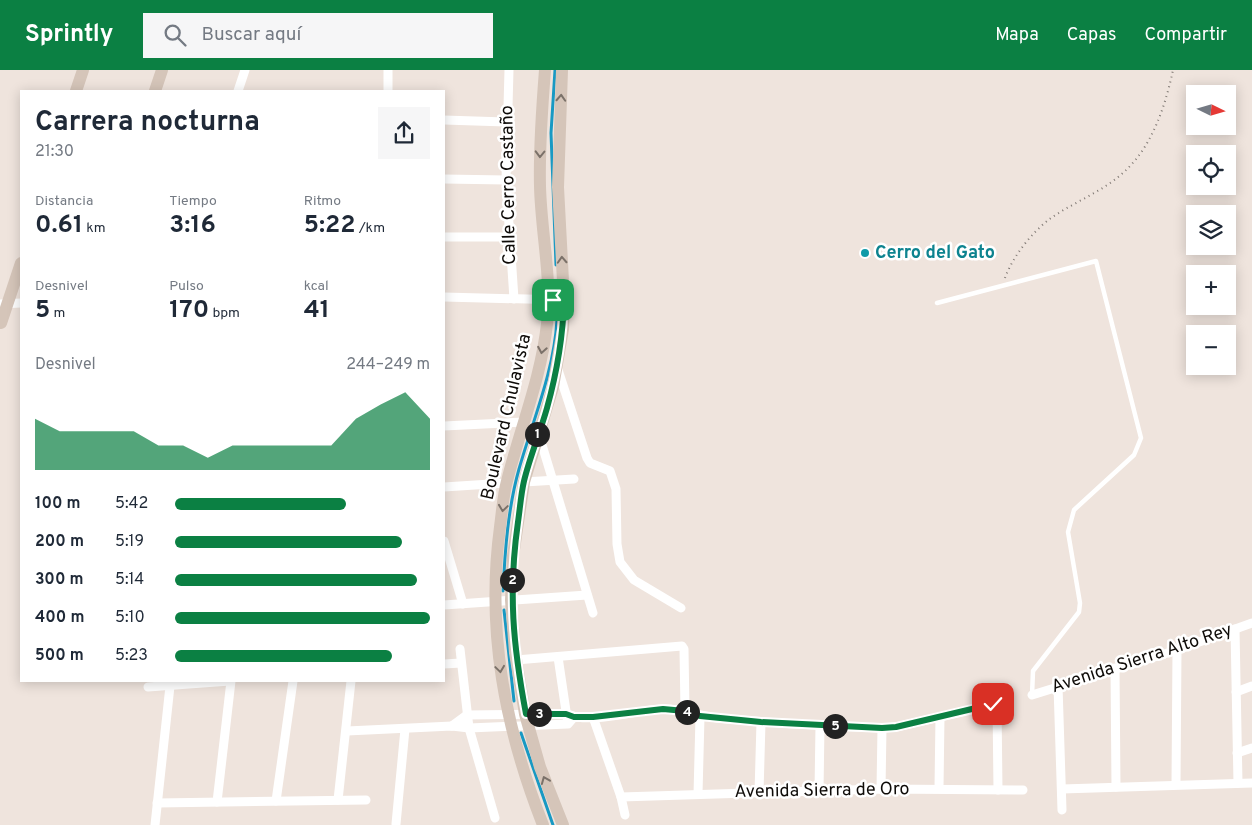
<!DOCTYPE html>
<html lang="es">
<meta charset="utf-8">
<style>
body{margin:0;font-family:Overpass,sans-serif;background:#f6f6f7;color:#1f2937;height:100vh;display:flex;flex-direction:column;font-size:19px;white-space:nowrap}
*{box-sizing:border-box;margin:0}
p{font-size:16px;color:#747a83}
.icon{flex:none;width:28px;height:28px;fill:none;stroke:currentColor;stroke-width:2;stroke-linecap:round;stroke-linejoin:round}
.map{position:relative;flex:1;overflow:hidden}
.details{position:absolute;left:20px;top:20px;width:425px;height:592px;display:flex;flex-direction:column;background:#fff;border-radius:0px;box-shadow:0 2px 12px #0003}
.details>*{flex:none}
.needle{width:32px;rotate:95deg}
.tools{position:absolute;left:1186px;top:15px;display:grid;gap:10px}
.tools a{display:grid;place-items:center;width:50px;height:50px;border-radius:0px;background:#fff;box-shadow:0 2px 12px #0003;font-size:25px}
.pin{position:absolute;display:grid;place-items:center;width:42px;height:42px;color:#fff;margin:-21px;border-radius:10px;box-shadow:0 2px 8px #0006}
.km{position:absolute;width:25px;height:25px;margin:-12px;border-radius:50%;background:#222;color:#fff;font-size:14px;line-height:25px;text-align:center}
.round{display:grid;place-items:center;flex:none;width:52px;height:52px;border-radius:0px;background:#f6f6f7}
.headline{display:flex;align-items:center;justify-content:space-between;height:85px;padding:0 15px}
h1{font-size:28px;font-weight:700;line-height:38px}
.stats{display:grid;grid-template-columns:repeat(3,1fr);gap:8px;height:85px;padding:5px 15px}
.stats div{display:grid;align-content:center}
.stats b{font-size:25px;font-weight:700}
.stats small{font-size:14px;font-weight:400}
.stats p{font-size:14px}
.chart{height:140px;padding:10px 15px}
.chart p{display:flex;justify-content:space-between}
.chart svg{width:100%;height:90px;margin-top:5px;fill:#0b8043;opacity:.7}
ul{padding:0 15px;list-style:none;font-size:16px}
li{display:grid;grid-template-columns:80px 60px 1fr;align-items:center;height:38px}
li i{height:12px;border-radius:6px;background:#0b8043}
header{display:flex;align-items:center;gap:30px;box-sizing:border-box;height:70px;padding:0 25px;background:#0b8043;color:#fff}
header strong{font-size:24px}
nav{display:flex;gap:28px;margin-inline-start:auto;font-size:18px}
.search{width:350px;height:45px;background:#f6f6f7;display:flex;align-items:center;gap:12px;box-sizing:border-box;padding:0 18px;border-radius:0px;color:#747a83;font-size:19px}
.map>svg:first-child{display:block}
</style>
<header>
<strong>Sprintly</strong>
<div class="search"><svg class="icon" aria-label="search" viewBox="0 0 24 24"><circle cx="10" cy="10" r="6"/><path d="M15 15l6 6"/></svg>Buscar aquí</div>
<nav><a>Mapa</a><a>Capas</a><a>Compartir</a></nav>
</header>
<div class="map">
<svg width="1252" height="755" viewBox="0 0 1252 755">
<rect width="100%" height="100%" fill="#efe4dd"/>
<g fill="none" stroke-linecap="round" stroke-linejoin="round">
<!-- stream -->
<g stroke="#1899c3" stroke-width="3">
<path d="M555 0 551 63 556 195"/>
<path d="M503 521C505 480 508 438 519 399 533 350 554 301 557 250"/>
<path d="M504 540 514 631"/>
<path d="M521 663 553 755"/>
</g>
<!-- path -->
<path stroke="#807974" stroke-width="2" stroke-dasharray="1 4" stroke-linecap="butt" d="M1005 208C1013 186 1032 162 1051 148 1077 130 1108 120 1130 96 1154 71 1166 33 1173 0"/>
<!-- lane -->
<path stroke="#fff" stroke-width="4.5" d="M937 233 1096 191 1141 368 1134 385 1074 440 1068 462 1080 533 1079 542 1033 601 1032 625"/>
<!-- street -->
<g stroke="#fff" stroke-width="9">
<path d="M509 0 506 110 514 229"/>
<path d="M238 21 245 0"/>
<path d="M388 21V0"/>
<path d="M444 50 506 52"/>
<path d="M444 109 506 110"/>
<path d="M444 167H508"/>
<path d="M444 227 564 230"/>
<path d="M0 234 21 233"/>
<path d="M557 297 587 388 590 393 610 401 616 419 617 474 620 492 634 510 681 538"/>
<path d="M444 356 524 352"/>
<path d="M539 365 593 543"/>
<path d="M524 412 574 409"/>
<path d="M444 417 506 413"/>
<path d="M444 471 463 534"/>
<path d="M444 535 587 525"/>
<path d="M1235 559 1238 713"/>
<path d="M460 579 469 658 495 748"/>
<path d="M558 587 567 648"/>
<path d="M516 590 682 576 684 579 685 641"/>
<path d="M444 594 461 593"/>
<path d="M1115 598 1116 717"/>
<path d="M1058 616 1062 740"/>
<path d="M148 617 230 611"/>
<path d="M1236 622 1252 616"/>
<path d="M1032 625 1177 580 1252 553"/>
<path d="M593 647 621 727 625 745"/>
<path d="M452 656 467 645 566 644C593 655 636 639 665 639 683 639 699 646 717 648 772 653 827 656 882 658L896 657 997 634 998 720"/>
<path d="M347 661 452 656 469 658 568 654 574 647"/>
<path d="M1237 683 1252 678"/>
<path d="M1176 714 1177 580"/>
<path d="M939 718 940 647"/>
<path d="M881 719 882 658"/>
<path d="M1062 719 1252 713"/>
<path d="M819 721 820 656"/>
<path d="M759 723 761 652"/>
<path d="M698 724 700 647"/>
<path d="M621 727 881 719 1023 720"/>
<path d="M338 730 351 611"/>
<path d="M276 731 293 611"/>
<path d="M217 732 231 611"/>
<path d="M157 733 366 730"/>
<path d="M396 754 405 659"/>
<path d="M155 755 170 616"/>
</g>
<!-- secondary -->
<g stroke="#d5c5b9" stroke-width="12">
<path d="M562 0 558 117 564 230 563 259 553 317 524 412 513 486 511 530 515 583 525 644 540 697 563 755"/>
<path d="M76 21 83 0"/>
<path d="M155 21 162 0"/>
<path d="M1 253 21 193"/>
<path d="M543 755C505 658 486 561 500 457 502 442 503 426 507 411 520 359 541 308 547 254 552 208 541 162 540 116 539 77 542 38 545 0"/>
</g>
</g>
<!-- one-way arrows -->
<defs><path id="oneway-chevron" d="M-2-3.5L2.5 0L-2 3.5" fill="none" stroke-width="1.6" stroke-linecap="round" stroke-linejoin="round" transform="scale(1.25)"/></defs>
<g stroke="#7b7169">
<use href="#oneway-chevron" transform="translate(561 28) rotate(-87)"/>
<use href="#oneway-chevron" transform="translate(540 84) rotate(91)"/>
<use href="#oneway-chevron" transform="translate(562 190) rotate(-93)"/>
<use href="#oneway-chevron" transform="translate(542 280) rotate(100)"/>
<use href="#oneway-chevron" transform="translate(503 438) rotate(98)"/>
<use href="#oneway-chevron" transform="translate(500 599) rotate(82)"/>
<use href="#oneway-chevron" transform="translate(545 710) rotate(-112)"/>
</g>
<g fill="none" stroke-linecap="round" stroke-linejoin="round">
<!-- route casing -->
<g stroke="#fff" stroke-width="10">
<path id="route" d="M553 230H564C563 267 557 302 547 338 540 363 530 386 524 411 521 424 520 438 518 452 508 522 513 575 526 644H566L574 647H593L663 639 685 641 700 646 761 652 882 658 896 657 993 634"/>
</g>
<!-- route -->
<use href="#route" stroke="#0b8043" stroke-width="6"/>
</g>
<!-- markers -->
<circle fill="#0f9aa8" stroke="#fff" stroke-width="2" cx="865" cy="183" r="5"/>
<g text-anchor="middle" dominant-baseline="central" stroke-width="5" stroke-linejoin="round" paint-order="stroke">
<!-- street labels -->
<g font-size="18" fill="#0e0b08" stroke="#fff">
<text transform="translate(509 115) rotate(-91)">Calle Cerro Castaño</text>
<text transform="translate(507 347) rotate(-77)">Boulevard Chulavista</text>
<text transform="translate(1142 589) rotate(-18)">Avenida Sierra Alto Rey</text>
<text transform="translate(822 721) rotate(-1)">Avenida Sierra de Oro</text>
</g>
<!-- culture labels -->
<g font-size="18" font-weight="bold" fill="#0d838f" stroke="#fff" text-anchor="start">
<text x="875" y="183">Cerro del Gato</text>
</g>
</g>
</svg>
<div class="tools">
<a><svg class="needle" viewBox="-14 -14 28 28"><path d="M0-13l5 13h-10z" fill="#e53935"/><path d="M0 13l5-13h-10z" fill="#747a83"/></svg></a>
<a><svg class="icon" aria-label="locate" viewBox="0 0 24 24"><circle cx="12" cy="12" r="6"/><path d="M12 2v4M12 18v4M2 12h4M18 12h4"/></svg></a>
<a><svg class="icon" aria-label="layers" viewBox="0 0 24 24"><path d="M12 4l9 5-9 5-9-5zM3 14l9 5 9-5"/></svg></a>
<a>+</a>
<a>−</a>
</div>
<div class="pin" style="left:553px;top:230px;background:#1e9e55"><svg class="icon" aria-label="arrive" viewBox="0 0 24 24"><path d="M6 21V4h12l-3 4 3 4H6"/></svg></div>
<div class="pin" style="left:993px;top:634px;background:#d93025"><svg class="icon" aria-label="check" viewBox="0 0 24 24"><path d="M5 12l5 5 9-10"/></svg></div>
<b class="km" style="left:537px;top:364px">1</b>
<b class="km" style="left:512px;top:510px">2</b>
<b class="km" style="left:539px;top:644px">3</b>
<b class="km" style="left:687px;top:642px">4</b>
<b class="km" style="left:835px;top:656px">5</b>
<section class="details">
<div class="headline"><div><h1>Carrera nocturna</h1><p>21:30</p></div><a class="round"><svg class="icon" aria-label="share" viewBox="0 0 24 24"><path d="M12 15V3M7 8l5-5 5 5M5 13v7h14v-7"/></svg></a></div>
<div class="stats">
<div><p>Distancia</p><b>0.61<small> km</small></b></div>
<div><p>Tiempo</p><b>3:16</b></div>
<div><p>Ritmo</p><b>5:22<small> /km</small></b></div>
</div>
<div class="stats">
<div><p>Desnivel</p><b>5<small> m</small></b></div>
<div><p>Pulso</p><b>170<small> bpm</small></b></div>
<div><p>kcal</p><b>41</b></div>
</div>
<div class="chart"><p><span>Desnivel</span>244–249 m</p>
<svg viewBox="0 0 160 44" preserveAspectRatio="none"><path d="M0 44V19L10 25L20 25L30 25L40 25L50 32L60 32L70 38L80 32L90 32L100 32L110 32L120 32L130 19L140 12L150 6L160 19V44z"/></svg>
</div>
<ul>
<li><b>100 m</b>5:42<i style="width:67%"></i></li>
<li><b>200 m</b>5:19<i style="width:89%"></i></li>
<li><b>300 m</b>5:14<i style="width:95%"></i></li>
<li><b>400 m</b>5:10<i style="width:100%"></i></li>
<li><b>500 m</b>5:23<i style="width:85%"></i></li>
</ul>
</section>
</div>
